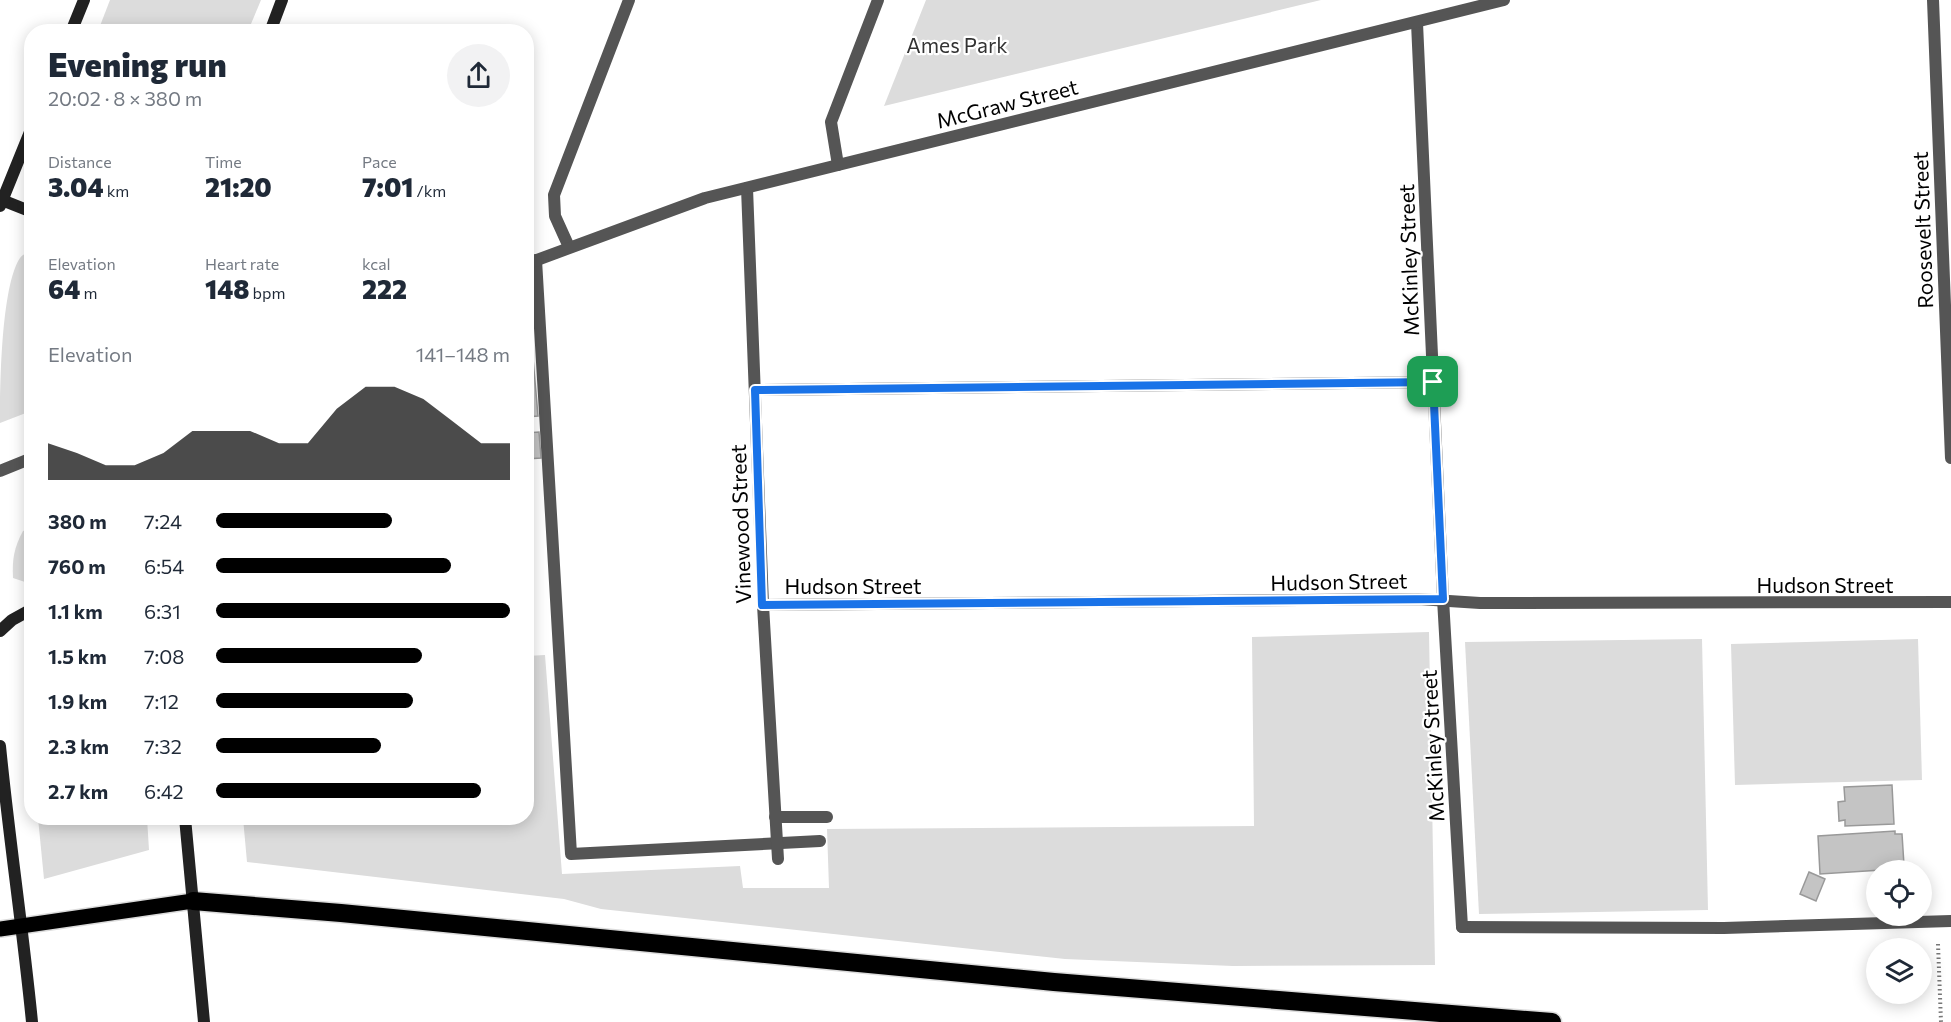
<!DOCTYPE html>
<meta charset="utf-8">
<style>
body{margin:0;font-family:Commissioner,sans-serif;background:#f2f2f3;color:#1f2937;height:100vh;display:flex;flex-direction:column;font-size:22px;white-space:nowrap}
*{box-sizing:border-box;margin:0}
p{font-size:20px;color:#747a83}
.icon{flex:none;width:33px;height:33px;fill:none;stroke:currentColor;stroke-width:2;stroke-linecap:round;stroke-linejoin:round}
.map{position:relative;flex:1;overflow:hidden}
.panel{position:absolute;left:24px;top:24px;width:510px;height:801px;display:flex;flex-direction:column;background:#fff;border-radius:24px;box-shadow:0 3px 15px #0003}
.panel>*{flex:none}
.tools{position:absolute;left:1866px;top:860px;display:grid;gap:12px}
.tools a{display:grid;place-items:center;width:66px;height:66px;border-radius:50%;background:#fff;box-shadow:0 3px 15px #0003;font-size:30px}
.pin{position:absolute;display:grid;place-items:center;width:51px;height:51px;color:#fff;margin:-26px;border-radius:12px;box-shadow:0 3px 9px #0006}
.round{display:grid;place-items:center;flex:none;width:63px;height:63px;border-radius:32px;background:#f2f2f3}
.head{display:flex;align-items:center;justify-content:space-between;height:102px;padding:0 24px}
h1{font-size:33px;font-weight:800;line-height:45px}
.metrics{display:grid;grid-template-columns:repeat(3,1fr);gap:9px;height:102px;padding:6px 24px}
.metrics div{display:grid;align-content:center}
.metrics b{font-size:26px;font-weight:800}
.metrics small{font-size:16px;font-weight:400}
.metrics p{font-size:16px}
.chart{height:168px;padding:12px 24px}
.chart p{display:flex;justify-content:space-between}
.chart svg{width:100%;height:108px;margin-top:6px;fill:#000;opacity:.7}
ul{padding:0 24px;list-style:none;font-size:20px}
li{display:grid;grid-template-columns:96px 72px 1fr;align-items:center;height:45px}
li i{height:15px;border-radius:8px;background:#000}
.map>svg:first-child{display:block}
</style>
<div class="map">
<svg width="1951" height="1022" viewBox="0 0 1951 1022">
<rect width="100%" height="100%" fill="#fff"/>
<!-- green -->
<g fill="#dcdcdc">
<path d="M110 0H261L248 31H98Z"/>
<path d="M926 0H1321L884 106Z"/>
<path d="M31 250V411L0 423C0 387 1 286 20 258 23 254 28 252 31 250Z"/>
<path d="M31 528V584L13 578C12 559 14 548 23 531Z"/>
<path d="M1429 632 1435 965 1233 966 1065 959 601 909 564 899 247 862 243 818H526L527 656 545 655 562 874 740 866 743 888H829L827 829 1254 826 1252 637Z"/>
<path d="M1702 639 1708 910 1479 914 1465 642Z"/>
<path d="M1918 639 1922 780 1735 785 1731 644Z"/>
<path d="M31 670V753L25 688Z"/>
<path d="M38 818H147L149 850 44 879Z"/>
</g>
<!-- building -->
<g fill="#c4c4c4" stroke="#999" stroke-width="1.5">
<path d="M529 312 538 416 526 417V313Z"/>
<path d="M539 432 541 458 526 459V433Z"/>
<path d="M1892 785 1894 824 1845 826V820L1839 821 1838 802 1845 801 1844 787Z"/>
<path d="M1895 831V834H1902L1904 865 1896 866 1897 869 1820 874 1818 836Z"/>
<path d="M1809 872 1825 879 1816 901 1800 894Z"/>
</g>
<g fill="none" stroke-linecap="round" stroke-linejoin="round">
<!-- primary casing -->
<g stroke="#dbdbdb" stroke-width="18">
<path id="primary" d="M0 929 193 901"/>
</g>
<!-- motorway casing -->
<g stroke="#dbdbdb" stroke-width="21">
<path id="motorway" d="M193 901 341 913 1054 982 1552 1022"/>
</g>
<!-- path -->
<path stroke="#777" stroke-width="4" stroke-dasharray="1.5 3" stroke-linecap="butt" d="M1938 944 1941 1022"/>
<!-- service -->
<g stroke="#555" stroke-width="12">
<path d="M569 247 555 216 554 195 629 0"/>
<path d="M536 260 571 854 820 841"/>
<path d="M755 390 1433 382"/>
<path d="M775 817H827"/>
<path d="M1462 927 1724 928 1951 921"/>
</g>
<!-- minor -->
<g stroke="#555" stroke-width="12">
<path d="M1933 0 1951 458"/>
<path d="M1417 23 1443 599 1462 927"/>
<path d="M838 165 831 122 878 0"/>
<path d="M747 188 763 605 778 859"/>
<path d="M763 605 1418 599 1480 603 1951 602"/>
</g>
<!-- tertiary -->
<g stroke="#555" stroke-width="12">
<path d="M526 264 705 198 1504 0"/>
<path d="M0 471 32 458"/>
</g>
<!-- secondary -->
<g stroke="#222" stroke-width="12">
<path d="M71 32 84 0"/>
<path d="M270 32 282 0"/>
<path d="M2 200 32 212"/>
<path d="M0 206 32 127"/>
<path d="M0 631 12 620 32 609"/>
<path d="M0 746C9 838 23 930 32 1022"/>
<path d="M185 818 204 1022"/>
</g>
<!-- primary -->
<use href="#primary" stroke="#000" stroke-width="15"/>
<!-- motorway -->
<use href="#motorway" stroke="#000" stroke-width="18"/>
</g>
<g fill="none" stroke-linecap="round" stroke-linejoin="round">
<!-- route casing -->
<g stroke="#fff" stroke-width="12">
<path id="route" d="M1433 382 1443 599 762 605 755 390Z"/>
</g>
<!-- route -->
<use href="#route" stroke="#1a73e8" stroke-width="8"/>
</g>
<g text-anchor="middle" dominant-baseline="central" stroke-width="4.5" stroke-linejoin="round" paint-order="stroke">
<!-- park labels -->
<g font-size="21" fill="#333" stroke="#fff">
<text x="957" y="44">Ames Park</text>
</g>
<!-- street labels -->
<g font-size="21" fill="#000" stroke="#fff">
<text transform="translate(1007 103) rotate(-14)">McGraw Street</text>
<text transform="translate(1922 230) rotate(-92)">Roosevelt Street</text>
<text transform="translate(1408 260) rotate(-92)">McKinley Street</text>
<text transform="translate(740 524) rotate(-92)">Vinewood Street</text>
<text transform="translate(1339 581) rotate(-1)">Hudson Street</text>
<text x="1825" y="584">Hudson Street</text>
<text x="853" y="585">Hudson Street</text>
<text transform="translate(1432 746) rotate(-93)">McKinley Street</text>
</g>
</g>
</svg>
<div class="tools">
<a><svg class="icon" aria-label="locate" viewBox="0 0 24 24"><circle cx="12" cy="12" r="6"/><path d="M12 2v4M12 18v4M2 12h4M18 12h4"/></svg></a>
<a><svg class="icon" aria-label="layers" viewBox="0 0 24 24"><path d="M12 4l9 5-9 5-9-5zM3 14l9 5 9-5"/></svg></a>
</div>
<div class="pin" style="left:1433px;top:382px;background:#1e9e55"><svg class="icon" aria-label="arrive" viewBox="0 0 24 24"><path d="M6 21V4h12l-3 4 3 4H6"/></svg></div>
<section class="panel">
<div class="head"><div><h1>Evening run</h1><p>20:02 · 8 × 380 m</p></div><a class="round"><svg class="icon" aria-label="share" viewBox="0 0 24 24"><path d="M12 15V3M7 8l5-5 5 5M5 13v7h14v-7"/></svg></a></div>
<div class="metrics">
<div><p>Distance</p><b>3.04<small> km</small></b></div>
<div><p>Time</p><b>21:20</b></div>
<div><p>Pace</p><b>7:01<small> /km</small></b></div>
</div>
<div class="metrics">
<div><p>Elevation</p><b>64<small> m</small></b></div>
<div><p>Heart rate</p><b>148<small> bpm</small></b></div>
<div><p>kcal</p><b>222</b></div>
</div>
<div class="chart"><p><span>Elevation</span>141–148 m</p>
<svg viewBox="0 0 160 44" preserveAspectRatio="none"><path d="M0 44V29L10 33L20 38L30 38L40 33L50 24L60 24L70 24L80 29L90 29L100 15L110 6L120 6L130 11L140 20L150 29L160 29V44z"/></svg>
</div>
<ul>
<li><b>380 m</b>7:24<i style="width:60%"></i></li>
<li><b>760 m</b>6:54<i style="width:80%"></i></li>
<li><b>1.1 km</b>6:31<i style="width:100%"></i></li>
<li><b>1.5 km</b>7:08<i style="width:70%"></i></li>
<li><b>1.9 km</b>7:12<i style="width:67%"></i></li>
<li><b>2.3 km</b>7:32<i style="width:56%"></i></li>
<li><b>2.7 km</b>6:42<i style="width:90%"></i></li>
</ul>
</section>
</div>
